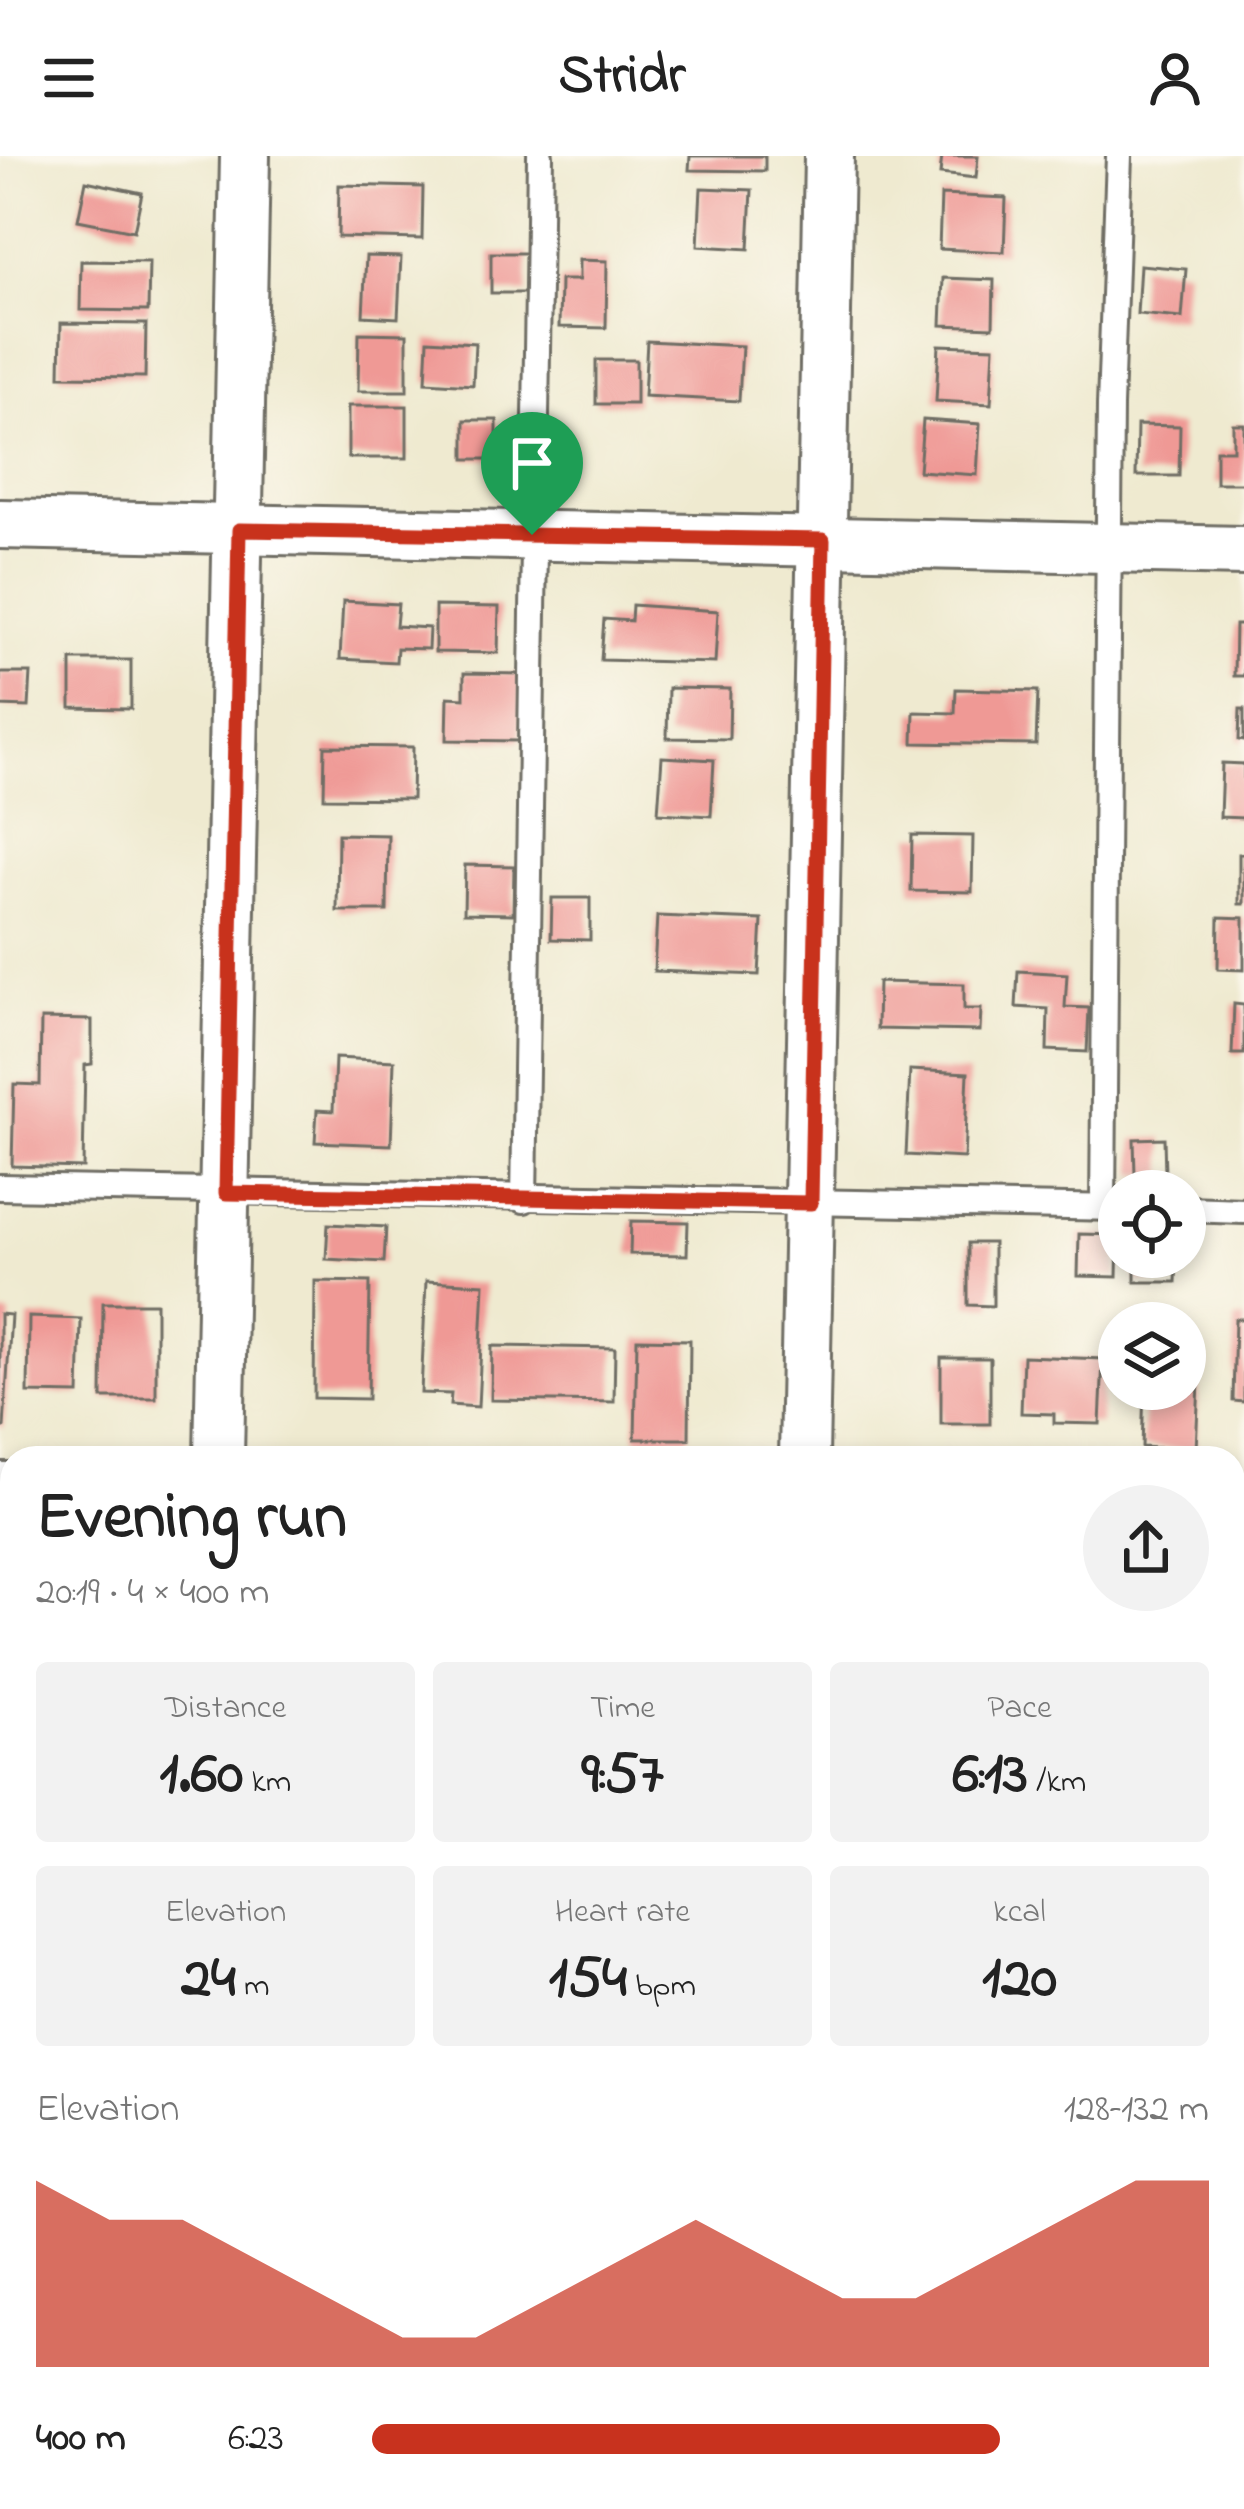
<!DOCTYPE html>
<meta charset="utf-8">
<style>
body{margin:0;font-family:"Indie Flower",sans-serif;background:#f2f2f2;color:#222;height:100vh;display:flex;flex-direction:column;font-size:45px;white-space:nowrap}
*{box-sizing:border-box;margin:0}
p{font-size:39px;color:#767676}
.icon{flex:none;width:66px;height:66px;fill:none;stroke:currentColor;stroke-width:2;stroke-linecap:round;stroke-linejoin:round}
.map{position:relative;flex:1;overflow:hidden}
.sheet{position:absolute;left:0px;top:1290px;width:1245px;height:1065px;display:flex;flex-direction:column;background:#fff;border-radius:36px 36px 0 0;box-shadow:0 6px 18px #0003}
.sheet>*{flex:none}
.fabs{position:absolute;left:1098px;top:1014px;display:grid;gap:24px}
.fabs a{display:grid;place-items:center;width:108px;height:108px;border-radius:50%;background:#fff;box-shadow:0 6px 18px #0003;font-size:60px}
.pin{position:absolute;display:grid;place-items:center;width:102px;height:102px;color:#fff;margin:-123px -51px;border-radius:50% 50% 50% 0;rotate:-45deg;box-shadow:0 0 12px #0007}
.pin .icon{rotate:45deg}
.round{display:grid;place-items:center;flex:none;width:126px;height:126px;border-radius:63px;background:#f2f2f2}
.headline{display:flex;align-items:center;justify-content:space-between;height:204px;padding:0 36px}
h1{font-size:66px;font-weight:700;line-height:90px}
.stats{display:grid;grid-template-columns:repeat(3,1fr);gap:18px;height:204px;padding:12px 36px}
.stats div{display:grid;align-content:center;border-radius:12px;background:#f2f2f2;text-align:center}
.stats b{font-size:60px;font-weight:700}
.stats small{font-size:33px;font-weight:400}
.stats p{font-size:33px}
.chart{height:336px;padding:24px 36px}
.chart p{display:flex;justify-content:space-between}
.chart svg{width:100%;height:216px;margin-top:12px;fill:#c8321e;opacity:.7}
ul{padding:0 36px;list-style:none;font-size:39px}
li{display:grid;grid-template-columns:192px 144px 1fr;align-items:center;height:90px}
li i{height:30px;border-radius:15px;background:#c8321e}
header{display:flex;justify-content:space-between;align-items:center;height:156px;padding:0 36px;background:#fff;font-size:54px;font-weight:700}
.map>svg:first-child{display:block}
</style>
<header><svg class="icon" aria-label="menu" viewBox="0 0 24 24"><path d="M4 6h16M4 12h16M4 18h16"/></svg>Stridr<svg class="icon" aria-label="person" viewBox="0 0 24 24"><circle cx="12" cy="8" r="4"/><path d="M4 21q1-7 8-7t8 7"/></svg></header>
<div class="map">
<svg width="1244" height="2353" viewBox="0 0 1244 2353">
<rect width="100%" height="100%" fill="#fbf7ec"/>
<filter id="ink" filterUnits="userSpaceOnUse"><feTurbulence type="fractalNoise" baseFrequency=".00833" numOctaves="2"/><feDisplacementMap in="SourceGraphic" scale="24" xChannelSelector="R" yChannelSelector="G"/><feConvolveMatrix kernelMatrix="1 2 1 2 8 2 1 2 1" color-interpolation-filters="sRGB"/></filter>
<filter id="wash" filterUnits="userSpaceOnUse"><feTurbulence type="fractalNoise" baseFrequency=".004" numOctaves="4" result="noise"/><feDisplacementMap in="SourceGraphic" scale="48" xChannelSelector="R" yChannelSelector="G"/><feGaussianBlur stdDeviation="2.7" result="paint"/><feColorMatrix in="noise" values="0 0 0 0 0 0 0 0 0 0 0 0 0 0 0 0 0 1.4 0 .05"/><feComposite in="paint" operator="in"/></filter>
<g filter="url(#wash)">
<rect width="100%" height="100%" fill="#efead0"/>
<g id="blocks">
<!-- building -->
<g fill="#ef9995">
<path d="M690 0H765V15L689 14Z"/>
<path d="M942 0H978L976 22 940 18Z"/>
<path d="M86 25 142 37 134 75 78 64Z"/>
<path d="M339 29 423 31 422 83 338 81Z"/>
<path d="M701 32 752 34 749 93 698 90Z"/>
<path d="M941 39 1006 42 1004 96 939 93Z"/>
<path d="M491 97H528L527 137H491Z"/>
<path d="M366 100 401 101 398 162 363 160Z"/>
<path d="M579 104 607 105 606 172 559 171 560 124H579Z"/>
<path d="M81 105 149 106 148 155 80 154Z"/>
<path d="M1140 109 1186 113 1182 162 1137 158Z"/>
<path d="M943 122 994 124 993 171 941 169Z"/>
<path d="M61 167 146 168 145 221 60 220Z"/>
<path d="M359 177 407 178V235H358Z"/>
<path d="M428 184 475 187 473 229 426 226Z"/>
<path d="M647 185 742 190 739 245 644 240Z"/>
<path d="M939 189 994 191 991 248 936 245Z"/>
<rect x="596" y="204" width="40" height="44"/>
<rect x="348" y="250" width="59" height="52"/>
<rect x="465" y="264" width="32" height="39"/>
<path d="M923 264 980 268 977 319 919 315Z"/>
<path d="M1233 268H1244V327H1216V294H1233Z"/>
<path d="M1137 269 1180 270 1179 320H1136Z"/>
<path d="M343 445 398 448 396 470 429 472 428 493 397 492 396 506 340 503Z"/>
<path d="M632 449 718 455 715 507 601 504 604 463 631 465Z"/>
<path d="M435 450 499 451 498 497 435 496Z"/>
<path d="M1235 469H1244V520H1234Z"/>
<path d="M71 504H131V553L71 552Z"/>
<path d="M0 517H31L29 551 0 550Z"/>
<path d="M464 517 521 518 520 585 447 584 448 541 464 542Z"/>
<path d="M668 532 730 533 729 583 667 582Z"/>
<path d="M956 533 1038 535 1036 589 913 587 914 556 955 557Z"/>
<path d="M1240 553H1244V585L1239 584Z"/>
<path d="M325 590 413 591 412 643 324 642Z"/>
<path d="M662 601 714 604 711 660 658 657Z"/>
<path d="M1222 607 1244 608V662L1220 661Z"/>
<path d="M338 678 388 679 387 755H337Z"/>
<path d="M912 679 973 680 972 736 911 735Z"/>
<rect x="1239" y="698" width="5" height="50"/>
<path d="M465 709 514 710 513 758 464 757Z"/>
<path d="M552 742H590V784L551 783Z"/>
<path d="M657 760 762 764 759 819 654 815Z"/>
<path d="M1219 761 1244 762V814L1218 813Z"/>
<path d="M1018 815 1067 818 1065 851 1089 852 1087 896 1047 894 1048 853 1016 851Z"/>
<path d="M878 826 964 828V853H981L980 875 877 873Z"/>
<path d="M1234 848 1244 849V898H1232Z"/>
<path d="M41 863 92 864V908L85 909 83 1012 12 1010 14 928 40 929Z"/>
<path d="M335 902 394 905 391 989 315 986 317 954 333 955Z"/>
<path d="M910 914 968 917 964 1002 906 999Z"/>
<path d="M1164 982 1165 1018 1135 1019 1134 983Z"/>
<path d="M631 1065 688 1066 687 1099 630 1098Z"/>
<path d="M328 1068 386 1071 384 1106 326 1103Z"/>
<path d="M1079 1078 1118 1079 1117 1121 1078 1120Z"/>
<path d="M968 1087H993V1150L968 1149Z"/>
<path d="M1135 1101H1177L1176 1126H1135Z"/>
<path d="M315 1125 370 1126 368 1243 314 1242Z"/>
<path d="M426 1125 484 1128 478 1251 450 1249 451 1238 421 1237Z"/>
<path d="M103 1147H156V1242H102Z"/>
<path d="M0 1158 11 1159 4 1271H0Z"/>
<path d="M29 1161 81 1163 79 1238 28 1237Z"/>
<path d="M1235 1163H1244V1246L1233 1245Z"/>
<path d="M637 1183 690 1184 689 1283H635Z"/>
<path d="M492 1190 615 1192 614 1246 491 1244Z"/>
<path d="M1023 1200 1103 1203 1100 1268 1054 1267V1258L1021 1257Z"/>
<path d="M1185 1201 1200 1202 1196 1294 1142 1291 1144 1233H1185Z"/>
<rect x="941" y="1202" width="49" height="66"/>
<rect x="1233" y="1442" width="11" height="76"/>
<path d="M5 1467H12V1501L3 1500Z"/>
<rect x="0" y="1630" width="12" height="638"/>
<path d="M1233 1867 1244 1868V2012H1233Z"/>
</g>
</g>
</g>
<g filter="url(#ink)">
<use href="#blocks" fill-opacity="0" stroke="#706e65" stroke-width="3"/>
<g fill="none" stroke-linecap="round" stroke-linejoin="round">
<!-- service casing -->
<g stroke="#706e65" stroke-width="30">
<g id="service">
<path d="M0 1031 1119 1052"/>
<path d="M524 1044 540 0"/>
<path d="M1103 1051 1110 250 1119 0"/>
<path d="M1185 1053 1244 1055"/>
<path d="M0 1609H12"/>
<path d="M1233 1638H1244"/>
</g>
</g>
<!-- minor casing -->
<g stroke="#706e65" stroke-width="54">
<g id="minor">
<path d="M0 368 1244 395"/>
<path d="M219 1302 245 0"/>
<path d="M804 1302 829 0"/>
</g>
</g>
<!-- tertiary casing -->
<g stroke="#706e65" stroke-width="66">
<g id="tertiary">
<path d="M0 1337H12"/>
<path d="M1233 1364H1244"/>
</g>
</g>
<!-- service -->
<use href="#service" stroke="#fff" stroke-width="24"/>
<!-- minor -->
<use href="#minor" stroke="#fff" stroke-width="48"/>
<!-- tertiary -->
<use href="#tertiary" stroke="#fff" stroke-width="60"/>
</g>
</g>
<g fill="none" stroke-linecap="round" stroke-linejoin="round" filter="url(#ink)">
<!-- route casing -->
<g stroke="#fff" stroke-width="24">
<path id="route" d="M239 374 823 384 811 1047 226 1037Z"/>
</g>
<!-- route -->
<use href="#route" stroke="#c8321e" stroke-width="15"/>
</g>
</svg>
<div class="fabs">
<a><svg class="icon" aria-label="locate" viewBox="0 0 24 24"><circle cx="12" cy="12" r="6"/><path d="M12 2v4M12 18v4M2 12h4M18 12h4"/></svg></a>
<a><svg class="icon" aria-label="layers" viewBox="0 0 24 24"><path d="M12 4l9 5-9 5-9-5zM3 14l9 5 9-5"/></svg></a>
</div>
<div class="pin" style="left:532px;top:379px;background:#1e9e55"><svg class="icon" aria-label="arrive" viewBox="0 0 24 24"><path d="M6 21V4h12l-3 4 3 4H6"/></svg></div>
<section class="sheet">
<div class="headline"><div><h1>Evening run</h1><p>20:19 · 4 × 400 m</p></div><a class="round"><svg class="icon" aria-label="share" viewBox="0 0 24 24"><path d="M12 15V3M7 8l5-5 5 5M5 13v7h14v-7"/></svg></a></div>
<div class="stats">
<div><p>Distance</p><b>1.60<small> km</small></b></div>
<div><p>Time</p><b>9:57</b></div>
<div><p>Pace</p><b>6:13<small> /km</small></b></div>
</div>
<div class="stats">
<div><p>Elevation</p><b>24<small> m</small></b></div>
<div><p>Heart rate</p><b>154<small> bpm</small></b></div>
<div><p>kcal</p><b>120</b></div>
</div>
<div class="chart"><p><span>Elevation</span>128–132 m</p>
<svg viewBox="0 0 160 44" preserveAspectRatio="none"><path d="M0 44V6L10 14L20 14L30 22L40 30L50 38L60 38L70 30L80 22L90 14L100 22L110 30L120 30L130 22L140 14L150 6L160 6V44z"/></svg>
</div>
<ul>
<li><b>400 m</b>6:23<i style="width:75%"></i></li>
</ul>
</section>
</div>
